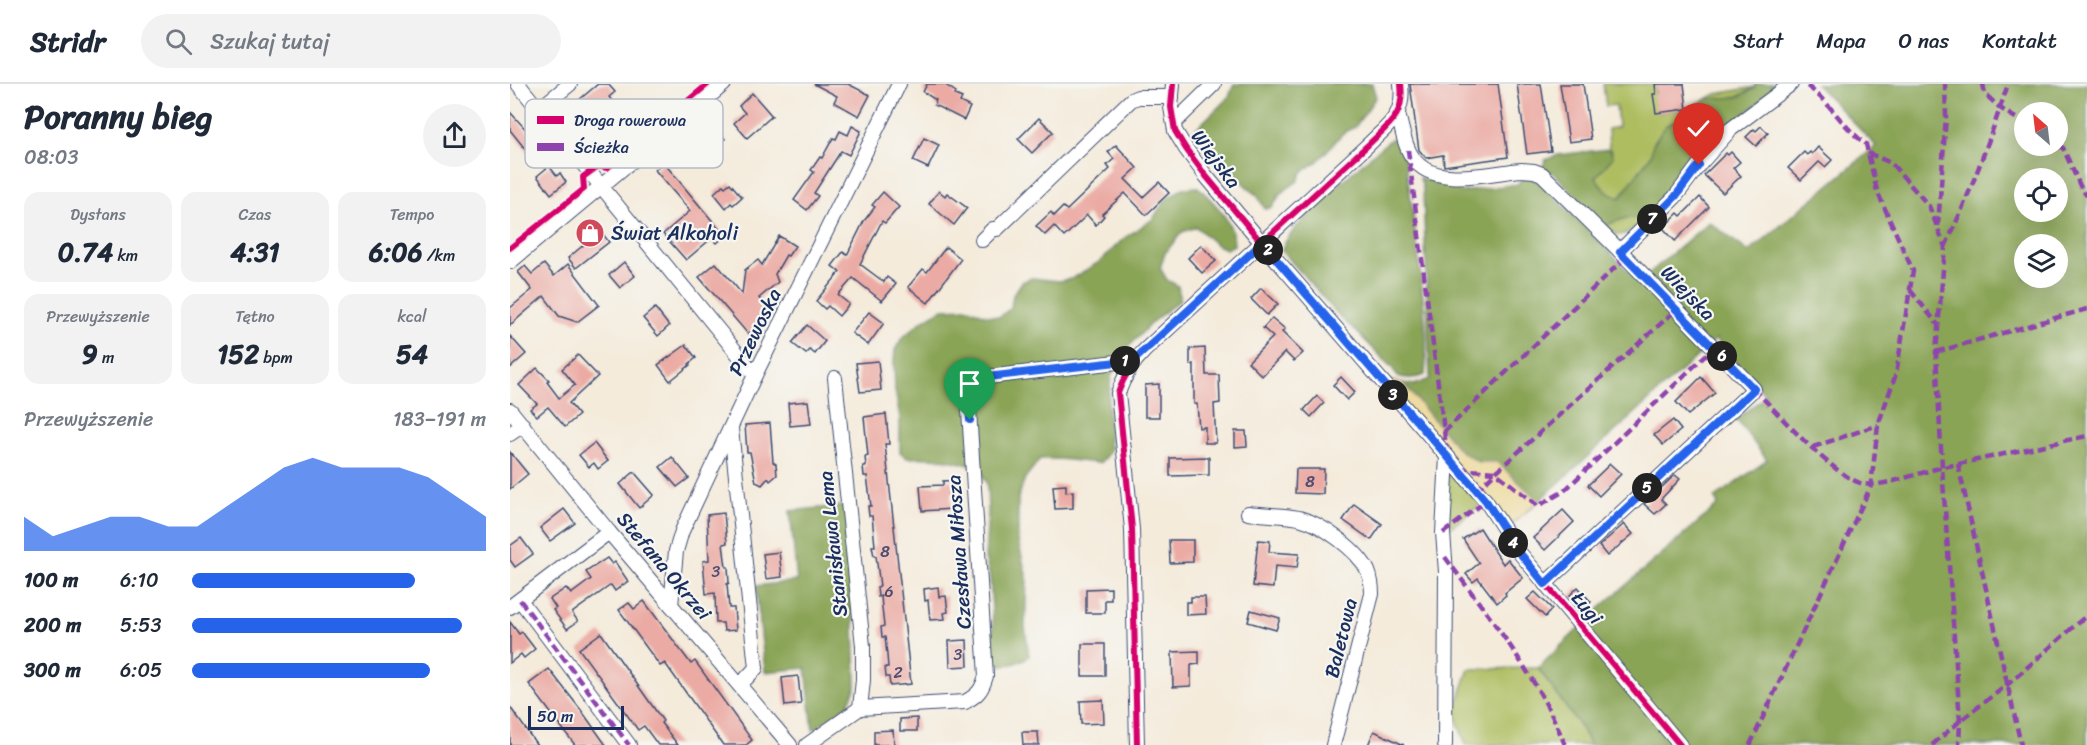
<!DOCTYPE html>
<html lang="pl">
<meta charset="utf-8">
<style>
body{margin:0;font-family:Sriracha,sans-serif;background:#f2f2f3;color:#1f2937;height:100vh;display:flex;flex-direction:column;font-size:22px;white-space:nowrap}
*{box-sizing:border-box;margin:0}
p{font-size:20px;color:#747a83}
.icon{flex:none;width:33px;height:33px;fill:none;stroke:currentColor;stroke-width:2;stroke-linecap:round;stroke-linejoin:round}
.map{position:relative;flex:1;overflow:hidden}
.side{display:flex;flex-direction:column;background:#fff;width:510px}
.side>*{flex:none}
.needle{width:39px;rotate:332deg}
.tools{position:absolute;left:1504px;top:18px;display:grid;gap:12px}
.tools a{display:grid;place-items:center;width:54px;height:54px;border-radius:50%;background:#fff;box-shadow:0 6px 24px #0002;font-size:30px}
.scale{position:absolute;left:18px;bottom:15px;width:96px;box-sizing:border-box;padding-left:6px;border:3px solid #1b2f5e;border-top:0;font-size:16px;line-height:21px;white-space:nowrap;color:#1b2f5e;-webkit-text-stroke:4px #f6f6f2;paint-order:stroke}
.pin{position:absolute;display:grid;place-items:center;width:51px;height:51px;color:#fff;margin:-62px -26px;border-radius:50% 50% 50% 0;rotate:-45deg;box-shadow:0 0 6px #0007}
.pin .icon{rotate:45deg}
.km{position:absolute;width:30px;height:30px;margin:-15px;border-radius:50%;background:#222;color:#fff;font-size:16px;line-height:30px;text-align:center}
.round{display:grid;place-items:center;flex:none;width:63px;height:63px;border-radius:32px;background:#f2f2f3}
.summary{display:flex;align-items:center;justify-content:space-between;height:102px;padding:0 24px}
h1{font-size:33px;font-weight:800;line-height:45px}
.stats{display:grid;grid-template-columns:repeat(3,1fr);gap:9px;height:102px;padding:6px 24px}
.stats div{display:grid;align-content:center;border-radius:15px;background:#f2f2f3;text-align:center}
.stats b{font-size:26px;font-weight:800}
.stats small{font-size:16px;font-weight:400}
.stats p{font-size:16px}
.chart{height:168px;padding:12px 24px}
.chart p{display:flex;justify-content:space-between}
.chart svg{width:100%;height:108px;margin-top:6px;fill:#2563eb;opacity:.7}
ul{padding:0 24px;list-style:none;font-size:20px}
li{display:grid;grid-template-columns:96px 72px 1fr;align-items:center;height:45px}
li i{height:15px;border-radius:8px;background:#2563eb}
header{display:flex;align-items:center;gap:36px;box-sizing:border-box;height:84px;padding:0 30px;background:#fff;border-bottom:2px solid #e0e1e3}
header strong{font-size:28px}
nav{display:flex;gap:33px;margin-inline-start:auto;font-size:21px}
.search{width:420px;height:54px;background:#f2f2f3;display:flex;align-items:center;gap:15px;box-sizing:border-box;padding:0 21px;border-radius:33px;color:#747a83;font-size:22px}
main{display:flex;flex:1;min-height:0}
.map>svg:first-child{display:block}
</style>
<header>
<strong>Stridr</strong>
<div class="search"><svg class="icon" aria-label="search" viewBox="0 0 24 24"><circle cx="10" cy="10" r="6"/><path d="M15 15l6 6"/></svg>Szukaj tutaj</div>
<nav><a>Start</a><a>Mapa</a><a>O nas</a><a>Kontakt</a></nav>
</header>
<main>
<section class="side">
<div class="summary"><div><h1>Poranny bieg</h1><p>08:03</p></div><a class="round"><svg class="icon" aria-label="share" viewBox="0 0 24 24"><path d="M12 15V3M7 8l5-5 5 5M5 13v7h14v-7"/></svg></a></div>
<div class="stats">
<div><p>Dystans</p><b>0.74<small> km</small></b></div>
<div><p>Czas</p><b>4:31</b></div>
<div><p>Tempo</p><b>6:06<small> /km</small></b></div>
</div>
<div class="stats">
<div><p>Przewyższenie</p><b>9<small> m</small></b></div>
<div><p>Tętno</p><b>152<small> bpm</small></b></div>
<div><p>kcal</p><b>54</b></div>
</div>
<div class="chart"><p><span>Przewyższenie</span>183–191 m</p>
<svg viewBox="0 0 160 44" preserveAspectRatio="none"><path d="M0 44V30L10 38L20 34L30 30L40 30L50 34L60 34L70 26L80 18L90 10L100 6L110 10L120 10L130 10L140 14L150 22L160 30V44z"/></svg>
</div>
<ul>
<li><b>100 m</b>6:10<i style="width:76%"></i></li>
<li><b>200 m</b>5:53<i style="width:92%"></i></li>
<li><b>300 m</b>6:05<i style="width:81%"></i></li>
</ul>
</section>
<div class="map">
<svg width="1577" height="661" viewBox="0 0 1577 661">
<rect width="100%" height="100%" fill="#f6f6f2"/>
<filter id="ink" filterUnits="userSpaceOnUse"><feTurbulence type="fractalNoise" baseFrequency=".0167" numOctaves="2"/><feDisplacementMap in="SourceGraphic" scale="12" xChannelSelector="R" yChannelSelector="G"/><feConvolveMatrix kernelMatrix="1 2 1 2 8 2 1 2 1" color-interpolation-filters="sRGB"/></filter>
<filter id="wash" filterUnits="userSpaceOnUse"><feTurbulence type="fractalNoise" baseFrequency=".008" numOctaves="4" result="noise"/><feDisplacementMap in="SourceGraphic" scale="24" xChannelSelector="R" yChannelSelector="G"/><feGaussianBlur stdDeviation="1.35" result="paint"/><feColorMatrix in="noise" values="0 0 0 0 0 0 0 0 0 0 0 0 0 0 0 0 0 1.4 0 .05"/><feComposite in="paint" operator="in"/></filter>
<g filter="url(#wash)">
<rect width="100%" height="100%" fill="#f4ebdb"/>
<!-- green -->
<g fill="#aebd60" stroke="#64765f" stroke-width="1.5">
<path d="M1093 0H1145L1146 10H1144L1147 29 1177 25 1206 10 1245 3 1228 13 1197 16 1173 33 1155 42 1143 60 1142 71 1110 114C1098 110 1091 105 1086 93L1099 77 1102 67 1099 65 1098 45 1108 43 1106 21 1096 22Z"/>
<path d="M1139 129C1131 139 1120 151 1107 151L1096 141 1116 134H1129Z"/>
<path d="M937 372 976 417 933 449Z"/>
<path d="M1028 584 1071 644 1080 661H956L944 628 959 585Z"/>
</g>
<!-- forest -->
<g fill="#8aa456" stroke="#526a5a" stroke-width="1.5" fill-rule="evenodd">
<path d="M724 0H862L866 13 845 43 833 49 808 77 791 89 788 97 771 109 762 123 755 125 747 111C740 108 689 53 686 45L719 13Z"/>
<path d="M1245 0H1273L1198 58 1166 103 1139 129 1129 134H1116L1096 141 1077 126 1048 93 1033 83 1035 76 1048 71 1099 65 1103 73 1086 93C1091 105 1098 110 1110 114L1141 71 1143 60 1155 42 1173 33 1197 15 1228 13 1245 4Z"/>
<path d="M1306 0H1577V661H1080L1071 644 1028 584 1092 522 1208 421 1205 414 1257 376 1226 335 1256 312 1206 255 1029 417 987 379 969 378 949 366 893 299 904 301 920 295 913 105 910 94 929 100 938 99 951 108 1008 100 1013 92 1024 95 1038 106 1129 198 1199 138 1239 168 1366 62ZM1515 28H1548V62H1515ZM1515 94H1548V128H1515ZM1515 160H1548V194H1515Z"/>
<path d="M881 55H888L892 59C900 104 906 149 911 194 914 226 918 259 915 291 905 295 897 295 887 292L883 285 846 247 832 235 772 167C773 146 861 72 881 55Z"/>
<path d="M688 103C705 119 724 137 724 161L716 165C703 161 698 152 686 143L672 148 655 169 650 184 657 196 668 202 670 216 642 238 611 271 601 293 598 322 600 367 590 379C568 378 552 373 530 375L515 394 508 414V457L517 494 515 543 519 572C508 580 498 582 484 581L479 567 483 541 480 493 475 474 478 428 477 400 469 384C445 376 422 372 397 374L390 368V334L385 306 384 278 385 266 392 254 412 237 433 225 459 224 475 231 489 233 501 224 503 211 512 198 522 194 548 197 562 195 591 177 613 155 643 135 654 117 673 104Z"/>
<path d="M340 421 346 602 338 621 303 646 296 584 255 588 246 502 287 497 280 427Z"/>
</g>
<!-- sand -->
<path fill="#eeda9e" stroke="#84847e" stroke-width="1.5" d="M870 295 893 299 949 366 968 378H987L1029 417 995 446Z"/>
<g id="blocks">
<!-- building -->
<g fill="#ebaba4">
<path d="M88 0H98L105 8 99 13 104 19 94 27 90 21 74 34 63 21Z"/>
<path d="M304 0H338L360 11 349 32 324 18 327 12Z"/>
<path d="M417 0H434L446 8 445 11 452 14 450 18 460 23 454 36 424 21 426 16 413 8Z"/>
<path d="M900 0H988L998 73 934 82 933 71 916 74 909 66Z"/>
<path d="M1007 0H1031L1041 67 1017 70Z"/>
<path d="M1050 0H1073L1081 55 1059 58Z"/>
<path d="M1145 0H1174L1177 25 1146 29 1143 10H1146Z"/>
<path d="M242 9 262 32 237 54 224 39 235 29 229 22Z"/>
<path d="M0 28 19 49 21 47 32 61 20 71 0 46Z"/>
<path d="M529 34 543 48 522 69 508 55Z"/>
<path d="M342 42 351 47 339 71 331 67 304 109 308 112 297 126 284 116 304 88 301 86 310 73 312 74 323 54 326 55 330 47 338 51Z"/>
<path d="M1251 42 1258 49 1246 62 1236 53 1244 45 1246 47Z"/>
<path d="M201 43 205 48 208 46 215 55 203 65 200 62 195 66 186 56Z"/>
<path d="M414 54 429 61 418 84 403 77Z"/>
<path d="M606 61 627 84 615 95 633 113 649 98 659 109 636 131 615 109 592 130 594 132 586 141 577 131 554 153 544 142 535 151 526 142 541 128 544 132 553 123 557 126 600 85 597 81 604 75 598 68Z"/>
<path d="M1308 63 1322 76 1315 83 1309 78 1291 96 1278 84 1294 68 1297 71 1300 68 1302 70Z"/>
<path d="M1221 68 1230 78 1223 84 1231 92 1213 109 1194 91 1216 69 1218 71Z"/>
<path d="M154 79 215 152 207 159 202 154 176 176 153 150 180 127 145 86Z"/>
<path d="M39 82 47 92 50 89 56 98 41 110 27 92Z"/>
<path d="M220 99 232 113 223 121 221 119 216 124 204 109 213 101 215 103Z"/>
<path d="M429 107 435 112 437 109 457 124 444 141 419 120Z"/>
<path d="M373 108 389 123 375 139 372 137 350 180 374 198 377 193 386 200 372 217 343 194 328 211 339 220 329 232 318 222 315 225 306 217 330 188 322 182 333 168 337 171 354 137 365 123 362 121Z"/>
<path d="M1190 113 1199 123 1165 157 1153 144 1168 129 1171 132Z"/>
<path d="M83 137 99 158 66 184 58 174 76 159 68 150Z"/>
<path d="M269 152 285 162 278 172 276 171 265 190 268 198 249 214 261 229 238 250 189 193 206 179 232 210 235 186 248 176 252 181Z"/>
<path d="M691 161 706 177 692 189 678 174Z"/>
<path d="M436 163 451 175 418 219 398 203 413 185 417 188Z"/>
<path d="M114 178 125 192 110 204 99 191Z"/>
<path d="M34 180 44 192 58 180 89 221 67 238 49 232 34 212 0 241V224L22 206 8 188 15 182 22 190Z"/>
<path d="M751 204 768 220 757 231 741 215Z"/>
<path d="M145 224 159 242 148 252 133 234Z"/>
<path d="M359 228 374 239 358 261 342 249Z"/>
<path d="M762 234 775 245 772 248 793 269 784 277 775 268 752 292 738 278 763 253 753 244Z"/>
<path d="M297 241 315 257 305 270 300 266 296 270 282 259Z"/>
<path d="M0 252 16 270 0 284Z"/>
<path d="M176 261 186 274 179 280 180 281 160 297 148 281Z"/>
<path d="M695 264 696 291H709L710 319 704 320 706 359H695V343L689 344 687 320H684V280L680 281V265Z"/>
<path d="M68 271 88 292 59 319 69 331 55 343 38 323 27 332 20 325 27 320 9 301 27 284 39 296 37 298 49 314 65 301 52 285Z"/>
<path d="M368 277 371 306 350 308 346 279Z"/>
<path d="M831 293 845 308 837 316 823 301Z"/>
<path d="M1191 293 1205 309 1178 331 1166 318Z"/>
<path d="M649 300V333H635V301Z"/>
<path d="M807 312 814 319 801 333 794 326Z"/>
<path d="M298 317 301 340 280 342 278 319Z"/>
<path d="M376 330 379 360H375L401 600 380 602 379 593H376L375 583H378L377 571 375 553H372L371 543 374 542 372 524 371 512 368 513 367 503 370 502 366 472H364L362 462H365L362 432H359L358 422H361L357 392H354L353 382H356L355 373 358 372 354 333Z"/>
<path d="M1163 336 1171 346 1153 361 1144 351Z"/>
<path d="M260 339 263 378 266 380 267 391 260 397 258 394 252 401 246 398 240 368H237L235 341Z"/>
<path d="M725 347H736L737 362 725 363Z"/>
<path d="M84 359 98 377 88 385 84 379 79 383 69 371Z"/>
<path d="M0 368 18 390 0 405Z"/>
<path d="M162 373 179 394 167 403 150 383Z"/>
<path d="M699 373V391L660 392V374Z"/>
<path d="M1100 380 1111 390 1089 412 1078 401Z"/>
<path d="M786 385H814L813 410 785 409Z"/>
<path d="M124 388 144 411 129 424 110 400Z"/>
<path d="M1165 391 1170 395 1151 415 1156 420 1145 430 1134 420Z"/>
<path d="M446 396 447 409 441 410 442 425 412 427 410 402 433 401V397Z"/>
<path d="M556 401V408L563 407V424L545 425 543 402Z"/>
<path d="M844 420 872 440 861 456 833 436Z"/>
<path d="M54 425 65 439 40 457 30 444Z"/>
<path d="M1053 426 1064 438 1035 466 1023 454Z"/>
<path d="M214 429 217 459 213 460 216 483H218L219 499 217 500 219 524H224L226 546 214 547 213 539H206L205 509 196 510 193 477 199 476 197 431Z"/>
<path d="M1114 440 1123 450 1097 472 1089 462Z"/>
<path d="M970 444 993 480 998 475 1013 494 995 509 996 511 987 519 968 494 963 498 956 490 969 479 953 455Z"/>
<path d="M11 454 23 470 5 483 0 476V462Z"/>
<path d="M659 456H683V478L660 479Z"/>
<path d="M748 456 760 457 759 468 789 470 787 484 765 482 763 504 743 502Z"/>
<path d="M269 468 272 493 256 495 253 470Z"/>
<path d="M97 474 102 480 105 478 118 497 105 507 101 501 62 529 68 537 57 545 43 526 46 524 40 515 56 504 61 510 81 495 76 488Z"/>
<path d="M428 503 429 513 436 512 438 528 434 529 435 535 420 536 418 516 415 517 414 505Z"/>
<path d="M1068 503 1081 518 1073 525 1060 511Z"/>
<path d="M601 504V516H595V529H576V505Z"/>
<path d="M1025 508 1042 525 1035 533 1017 515Z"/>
<path d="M681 513H695L696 530 676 531V518H681Z"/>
<path d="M134 517 181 580 185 577 242 656 236 661H213L155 579 150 582 109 526 119 519 124 525Z"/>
<path d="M741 526 770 534 766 546 738 538Z"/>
<path d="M0 538 9 550 12 548 25 565 14 574 11 570 0 579Z"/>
<path d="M91 549 153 637 151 639 168 661H148L134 642 128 646 69 565Z"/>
<path d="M457 556 458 582 440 583 439 557Z"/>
<rect x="572" y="560" width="23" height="32"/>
<path d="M689 567V580L681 581V602L663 603 662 568Z"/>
<path d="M39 585 71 626 96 661H65L19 600Z"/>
<path d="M288 592 291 620 275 622 272 594Z"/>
<path d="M593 616 594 639 571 640 570 617Z"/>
<path d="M0 623 27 661H0Z"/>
<path d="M407 634V647H390V635Z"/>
<path d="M383 646 384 661H364V647Z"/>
<path d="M864 647 894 661H858Z"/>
<path d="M512 648H528L529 661H513Z"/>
</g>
</g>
</g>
<g filter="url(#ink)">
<use href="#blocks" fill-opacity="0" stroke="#3c4b71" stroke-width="1.5"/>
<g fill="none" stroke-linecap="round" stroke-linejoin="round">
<!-- minor casing -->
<g stroke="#3c4b71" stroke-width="16">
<g id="minor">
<path d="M8 0 245 291"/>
<path d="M663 0 661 23 665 47 676 65 696 92 752 159 976 417 1009 468 1170 661"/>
<path d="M29 25 60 0"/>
<path d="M888 30C892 44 894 62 903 74 923 105 982 88 1012 86L1024 87 1032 90 1116 173 1244 305 1035 500"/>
<path d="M664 39 704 0"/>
<path d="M472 156 483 145H487L621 16 628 13H662"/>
<path d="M1110 167 1165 113 1189 81 1221 45 1281 0"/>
<path d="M0 178 214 0"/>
<path d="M325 294 353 562V596L350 624"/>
<path d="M0 326 99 448 280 661"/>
<path d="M221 345 246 584 230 601"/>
<path d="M0 350 13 341"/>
<path d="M738 429C755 431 773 431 789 434 812 440 848 466 858 487 861 495 862 502 862 510L823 661"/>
<path d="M10 516 119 661"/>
<path d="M161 521 166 467 172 447 245 291 389 0"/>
<path d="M0 523 99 448"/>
<path d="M297 661 350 624 455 618C468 611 472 606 476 592L458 311 464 300 477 293 624 276"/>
<path d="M627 661 622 445 608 309C614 292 622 279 635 266L858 61C879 40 895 32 891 0"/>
<path d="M935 661 936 488 933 449 937 372"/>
</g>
</g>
<!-- minor -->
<use href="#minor" stroke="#fff" stroke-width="14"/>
<!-- quiet -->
<g stroke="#8e44ad" stroke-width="4.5" stroke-dasharray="9 4.5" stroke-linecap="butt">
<path d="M1473 0 1475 10 1490 24 1515 40"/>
<path d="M1548 61 1553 64 1571 104 1577 112"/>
<path d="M898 66 937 370"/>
<path d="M1358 69 1381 79 1419 122 1435 163 1426 268 1432 383 1450 637 1449 661"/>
<path d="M1428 142 1436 32 1435 0"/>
<path d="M1435 163C1460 110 1480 55 1498 0"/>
<path d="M1400 206 1429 242"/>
<path d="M1426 268 1577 225"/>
<path d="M1244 305C1268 329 1319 388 1350 399 1369 406 1412 387 1434 383 1482 373 1529 362 1577 352"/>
<path d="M934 348 1116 173"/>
<path d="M1303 363 1368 341"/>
<path d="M1448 380 1511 661"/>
<path d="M949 385 985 388 1028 422 1054 407 1203 264"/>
<path d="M966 406 1167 225"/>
<path d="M933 449 976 417"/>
<path d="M935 473C979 533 1028 592 1055 661"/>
<path d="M10 516 119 661"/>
<path d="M1240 661 1361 402 1368 341 1386 290 1403 187 1367 107 1356 60C1332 43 1319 16 1294 0"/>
<path d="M1422 661 1450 637 1497 601 1577 531"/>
</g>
<!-- cycleway casing -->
<g stroke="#f6f6f2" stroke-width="10">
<g id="cycleway">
<path d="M663 0 661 23 665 47 676 65 696 92 752 159 976 417 1009 468 1170 661"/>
<path d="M0 164 74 105 73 93 88 82 97 84 198 0"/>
<path d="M627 661 622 445 608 309C614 292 622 279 635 266L858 61C879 40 895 32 891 0"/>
</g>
</g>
<!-- cycleway -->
<use href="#cycleway" stroke="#d6006c" stroke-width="6"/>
</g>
</g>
<g fill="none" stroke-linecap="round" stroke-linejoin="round" filter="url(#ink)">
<!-- route casing -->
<g stroke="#fff" stroke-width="12">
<path id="route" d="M460 336C459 312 454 306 477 293L624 276 752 159 976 417 1009 468 1035 500 1244 305 1110 168 1165 113 1189 81"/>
</g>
<!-- route -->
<use href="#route" stroke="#2563eb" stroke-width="8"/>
</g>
<!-- icons -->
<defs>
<g id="shop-disc" transform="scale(1.5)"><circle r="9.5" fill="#d1495b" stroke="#f6f6f2"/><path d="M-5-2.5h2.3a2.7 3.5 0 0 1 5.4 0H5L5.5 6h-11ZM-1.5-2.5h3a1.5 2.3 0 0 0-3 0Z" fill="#fff"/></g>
</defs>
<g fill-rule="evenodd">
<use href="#shop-disc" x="80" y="149"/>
</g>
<g text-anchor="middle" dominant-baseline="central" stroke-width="4.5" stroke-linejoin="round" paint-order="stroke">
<!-- number labels -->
<g font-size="16" fill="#4f4e70">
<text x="800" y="397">8</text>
<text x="375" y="467">8</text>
<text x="206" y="487">3</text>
<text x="379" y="507">6</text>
<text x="448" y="570">3</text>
<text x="388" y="588">2</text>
</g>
<!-- street labels -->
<g font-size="20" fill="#1b2f5e" stroke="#f6f6f2">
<text transform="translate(706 75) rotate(53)">Wiejska</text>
<text transform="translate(1178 209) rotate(46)">Wiejska</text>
<text transform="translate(245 248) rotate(-64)">Przewoska</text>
<text transform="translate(323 460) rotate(-96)">Stanisława Lema</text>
<text transform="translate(449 468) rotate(-94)">Czesława Miłosza</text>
<text transform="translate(154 482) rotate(50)">Stefana Okrzei</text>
<text transform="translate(1077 524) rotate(50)">Ługi</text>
<text transform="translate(831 554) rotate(-76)">Baletowa</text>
</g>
<!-- poi labels -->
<g font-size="20" fill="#1b2f5e" stroke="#f6f6f2" text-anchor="start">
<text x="101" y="149">Świat Alkoholi</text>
</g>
</g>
<!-- legend -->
<rect x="15" y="15" width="198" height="69" rx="9" fill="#f6f6f2" stroke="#b4bac6" stroke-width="1.5"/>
<rect x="27" y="32" width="27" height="8" fill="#d6006c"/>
<rect x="27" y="59" width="27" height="8" fill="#8e44ad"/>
<g font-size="16" fill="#1b2f5e">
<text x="64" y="42">Droga rowerowa</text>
<text x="64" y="69">Ścieżka</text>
</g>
</svg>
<div class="tools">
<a><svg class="needle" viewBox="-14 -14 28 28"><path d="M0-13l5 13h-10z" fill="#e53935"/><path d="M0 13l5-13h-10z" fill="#747a83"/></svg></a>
<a><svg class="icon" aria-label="locate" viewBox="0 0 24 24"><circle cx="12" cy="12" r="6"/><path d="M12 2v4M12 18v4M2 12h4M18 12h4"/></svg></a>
<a><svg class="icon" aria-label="layers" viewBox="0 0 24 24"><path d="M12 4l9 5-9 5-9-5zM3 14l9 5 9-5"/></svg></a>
</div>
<div class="scale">50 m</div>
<div class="pin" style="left:460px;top:336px;background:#1e9e55"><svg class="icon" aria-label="arrive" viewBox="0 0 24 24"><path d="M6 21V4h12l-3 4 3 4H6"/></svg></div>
<div class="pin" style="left:1189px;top:81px;background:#d93025"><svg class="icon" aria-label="check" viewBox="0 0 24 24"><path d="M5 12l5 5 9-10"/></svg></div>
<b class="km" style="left:615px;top:277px">1</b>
<b class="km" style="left:758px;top:166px">2</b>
<b class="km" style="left:883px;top:311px">3</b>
<b class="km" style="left:1003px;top:459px">4</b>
<b class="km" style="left:1137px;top:404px">5</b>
<b class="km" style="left:1212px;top:272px">6</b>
<b class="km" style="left:1142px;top:135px">7</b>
</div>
</main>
